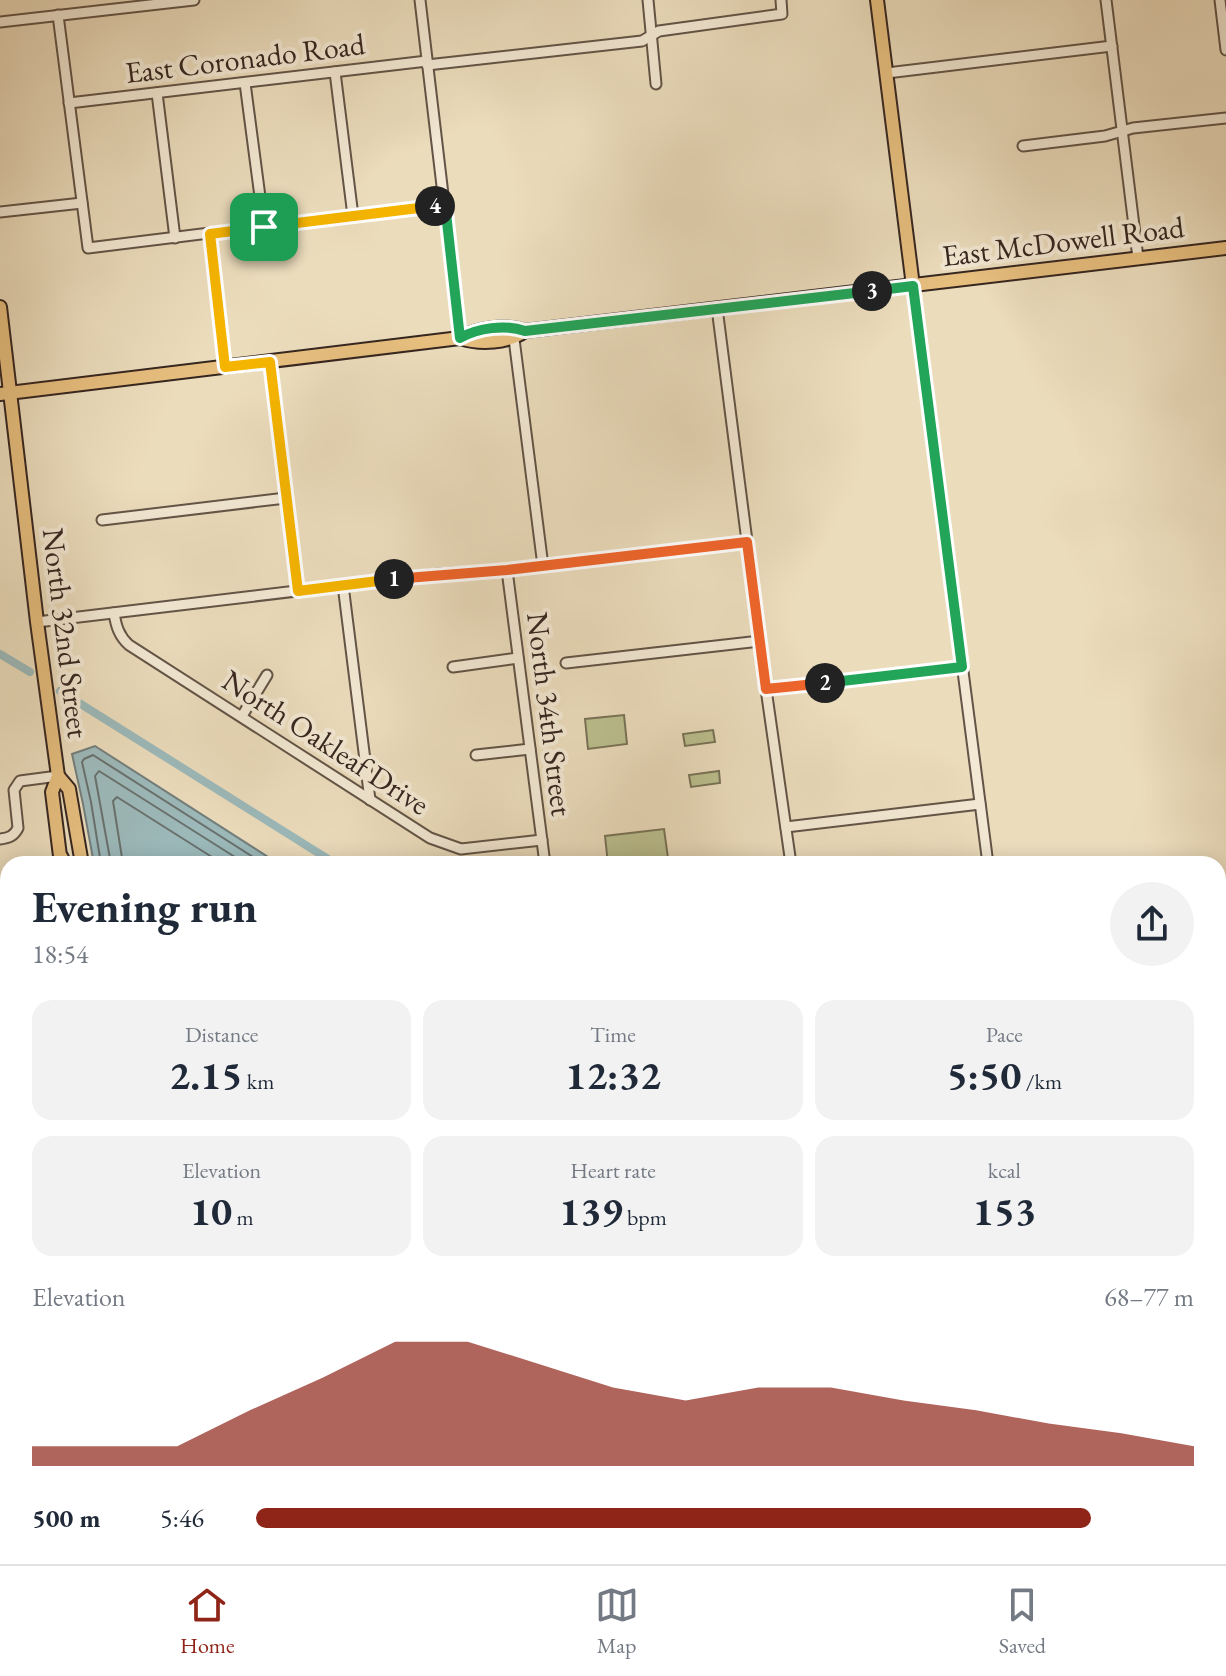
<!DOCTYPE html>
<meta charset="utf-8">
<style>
body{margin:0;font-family:"EB Garamond",serif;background:#f2f2f3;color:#1f2937;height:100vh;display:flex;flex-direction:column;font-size:30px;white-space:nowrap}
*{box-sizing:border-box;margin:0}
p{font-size:26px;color:#747a83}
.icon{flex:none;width:44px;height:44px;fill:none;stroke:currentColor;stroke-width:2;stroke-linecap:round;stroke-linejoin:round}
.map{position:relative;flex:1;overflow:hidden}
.side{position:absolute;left:0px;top:856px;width:1226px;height:708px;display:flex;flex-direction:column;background:#fff;border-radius:24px 24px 0 0;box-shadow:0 4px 20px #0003}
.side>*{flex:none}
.pin{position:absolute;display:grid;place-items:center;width:68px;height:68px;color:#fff;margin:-34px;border-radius:16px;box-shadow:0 4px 12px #0006}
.km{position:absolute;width:40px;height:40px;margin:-20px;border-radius:50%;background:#222;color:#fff;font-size:22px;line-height:40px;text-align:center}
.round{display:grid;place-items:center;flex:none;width:84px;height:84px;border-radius:42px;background:#f2f2f3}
.headline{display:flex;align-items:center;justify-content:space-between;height:136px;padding:0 32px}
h1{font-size:44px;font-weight:700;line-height:60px}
.figures{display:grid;grid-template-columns:repeat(3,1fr);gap:12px;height:136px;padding:8px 32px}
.figures div{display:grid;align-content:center;border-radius:20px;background:#f2f2f3;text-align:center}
.figures b{font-size:40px;font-weight:700}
.figures small{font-size:22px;font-weight:400}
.figures p{font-size:22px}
.chart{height:224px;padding:16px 32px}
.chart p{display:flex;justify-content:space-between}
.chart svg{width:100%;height:144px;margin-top:8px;fill:#8f2418;opacity:.7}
ul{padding:0 32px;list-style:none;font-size:26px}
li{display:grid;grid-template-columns:128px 96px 1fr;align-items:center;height:60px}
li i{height:20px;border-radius:10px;background:#8f2418}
.menu{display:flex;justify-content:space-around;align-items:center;height:112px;border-top:2px solid #e0e1e3;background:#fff;font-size:22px;color:#747a83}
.menu a{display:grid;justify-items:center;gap:4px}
.menu .current{color:#8f2418}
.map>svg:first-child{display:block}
</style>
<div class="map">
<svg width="1226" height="1564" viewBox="0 0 1226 1564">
<rect width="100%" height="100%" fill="#ebdcbc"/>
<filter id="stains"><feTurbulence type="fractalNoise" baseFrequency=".0025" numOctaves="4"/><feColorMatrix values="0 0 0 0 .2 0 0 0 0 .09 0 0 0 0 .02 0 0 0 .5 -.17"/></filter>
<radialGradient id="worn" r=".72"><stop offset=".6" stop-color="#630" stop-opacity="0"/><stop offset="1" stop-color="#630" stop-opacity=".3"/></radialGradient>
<!-- green -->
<g fill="#bbbf8e" stroke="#787257" stroke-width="2">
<path d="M624 715 627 744 588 749 585 719Z"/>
<path d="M713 730 715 742 685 746 683 734Z"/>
<path d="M719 771 720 783 691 787 689 775Z"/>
<path d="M664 829 668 858 608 864 605 836Z"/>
</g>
<!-- water -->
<path fill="#9cb9ba" stroke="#737e7c" stroke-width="2" d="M95 746 279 864H94L83 804 72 754Z"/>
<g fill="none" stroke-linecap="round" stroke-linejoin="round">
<!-- shore -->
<g stroke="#69706d" stroke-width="2">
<path d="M101 864 91 802 82 762 84 759 93 755 264 864"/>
<path d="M111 864 95 776 99 771 246 864"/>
<path d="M123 864 113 801 117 797 223 864"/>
</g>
<!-- stream -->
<path stroke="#737e7c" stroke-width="2" d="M1218 1027 1226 1026"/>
<!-- canal -->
<g stroke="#9cb9ba" stroke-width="8">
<path d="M0 654 30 672"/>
<path d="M60 691 336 864"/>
<path d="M1218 1452 1226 1458"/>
</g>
<!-- minor casing -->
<g stroke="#635447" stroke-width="13">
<g id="minor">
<path d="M420 0 460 338"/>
<path d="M648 0 656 84"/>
<path d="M1106 0 1138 258"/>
<path d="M1220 0 1226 50"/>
<path d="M58 15 88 248 445 204"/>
<path d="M0 22 194 0"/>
<path d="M427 65 642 41 659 31 782 14 781 0"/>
<path d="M335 72 353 216"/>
<path d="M887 73 1112 46"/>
<path d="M245 83 264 227"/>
<path d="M157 93 175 238"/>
<path d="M69 103 427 61"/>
<path d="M1023 146 1105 136 1133 128 1226 118"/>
<path d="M0 212 82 203"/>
<path d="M210 234 225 367"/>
<path d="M913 286 988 864"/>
<path d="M717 308 766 689 791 864"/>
<path d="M513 331 543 566"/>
<path d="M270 362 298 591"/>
<path d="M102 520 286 498"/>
<path d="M507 570 545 864"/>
<path d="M343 585 370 800"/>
<path d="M114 613C116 626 119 636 129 645L430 838 461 849 542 840"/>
<path d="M37 622 439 574 507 570 747 542"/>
<path d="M566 663 760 641"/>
<path d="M453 667 518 658"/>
<path d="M766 689 962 667"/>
<path d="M242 716 267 675"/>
<path d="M476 755 530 749"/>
<path d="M786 827 980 804"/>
<path d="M0 839C9 838 14 836 18 828L14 790 20 781 58 776"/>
<path d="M0 1183 8 1182"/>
<path d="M0 1301 8 1300"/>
<path d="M0 1427 8 1426"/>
<path d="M0 1526 8 1525"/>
<path d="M385 1556 386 1564"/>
<path d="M616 1556 617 1564"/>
<path d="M847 1556 848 1564"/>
<path d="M1075 1556 1076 1564"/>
<path d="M646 1564 711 1556"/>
</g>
</g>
<!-- major casing -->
<g stroke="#362620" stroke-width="16">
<g id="major">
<path d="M877 0 913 286"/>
<path d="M0 307 37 622 58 776 52 792 61 864"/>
<path d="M460 338C481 345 507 343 525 331"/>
<path d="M0 394 460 338C478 328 505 324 525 331L1226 248"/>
<path d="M58 776 69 789 82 864"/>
<path d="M153 1556 154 1564"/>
</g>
</g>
<!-- highway casing -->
<g stroke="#362620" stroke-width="18">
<g id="highway">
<path d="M60 864 61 858"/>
<path d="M0 936 8 940"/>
<path d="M0 979 8 981"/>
<path d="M0 1010 8 1012"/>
<path d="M0 1057 8 1060"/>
<path d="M1218 1064 1226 1062"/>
<path d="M1218 1104 1226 1102"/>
</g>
</g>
<!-- minor -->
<use href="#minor" stroke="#f2e8d3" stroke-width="9"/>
<!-- major -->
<use href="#major" stroke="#e6be7e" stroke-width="12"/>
<!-- highway -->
<use href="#highway" stroke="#e6be7e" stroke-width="14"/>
</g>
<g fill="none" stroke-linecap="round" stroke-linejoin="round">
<!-- split-1 casing -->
<g stroke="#fff" stroke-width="16">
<path id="split-1" d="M264 227 210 234 225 367 270 362 298 591 394 579"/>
</g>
<!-- split-2 casing -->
<g stroke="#fff" stroke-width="16">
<path id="split-2" d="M394 579 507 570 747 542 766 689 825 683"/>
</g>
<!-- split-3 casing -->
<g stroke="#fff" stroke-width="16">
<path id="split-3" d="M825 683 962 667 913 286 872 291"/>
</g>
<!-- split-4 casing -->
<g stroke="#fff" stroke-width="16">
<path id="split-4" d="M435 206 445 204 460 338C478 328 505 324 525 331L872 291"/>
</g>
<!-- split-5 casing -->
<g stroke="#fff" stroke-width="16">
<path id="split-5" d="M264 227 435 206"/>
</g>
<!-- split-1 -->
<use href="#split-1" stroke="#f5b400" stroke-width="10"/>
<!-- split-2 -->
<use href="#split-2" stroke="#f0652b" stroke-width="10"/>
<!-- split-3 -->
<use href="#split-3" stroke="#22a559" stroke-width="10"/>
<!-- split-4 -->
<use href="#split-4" stroke="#22a559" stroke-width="10"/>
<!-- split-5 -->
<use href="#split-5" stroke="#f5b400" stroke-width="10"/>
</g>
<g text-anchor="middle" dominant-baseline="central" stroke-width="8" stroke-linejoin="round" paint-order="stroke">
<!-- street labels -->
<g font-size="30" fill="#362620" stroke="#f2e8d3">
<text transform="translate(245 58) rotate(-7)">East Coronado Road</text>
<text transform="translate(1063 241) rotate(-7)">East McDowell Road</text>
<text transform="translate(66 633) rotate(83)">North 32nd Street</text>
<text transform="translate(550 714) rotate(83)">North 34th Street</text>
<text transform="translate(326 742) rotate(33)">North Oakleaf Drive</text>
</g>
</g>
<rect width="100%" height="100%" filter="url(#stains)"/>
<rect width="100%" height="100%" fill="url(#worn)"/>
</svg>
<div class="pin" style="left:264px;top:227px;background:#1e9e55"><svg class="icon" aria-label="arrive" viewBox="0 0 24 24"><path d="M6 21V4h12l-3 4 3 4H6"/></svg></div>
<b class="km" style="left:394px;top:579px">1</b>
<b class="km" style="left:825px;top:683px">2</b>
<b class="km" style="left:872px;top:291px">3</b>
<b class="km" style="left:435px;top:206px">4</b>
<section class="side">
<div class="headline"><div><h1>Evening run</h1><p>18:54</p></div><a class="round"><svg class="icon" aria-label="share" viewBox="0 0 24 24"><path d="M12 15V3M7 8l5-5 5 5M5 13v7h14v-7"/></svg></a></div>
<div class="figures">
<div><p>Distance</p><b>2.15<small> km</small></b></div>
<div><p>Time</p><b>12:32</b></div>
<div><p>Pace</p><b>5:50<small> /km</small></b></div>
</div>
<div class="figures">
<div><p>Elevation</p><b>10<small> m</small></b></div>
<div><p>Heart rate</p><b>139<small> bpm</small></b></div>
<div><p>kcal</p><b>153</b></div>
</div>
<div class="chart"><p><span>Elevation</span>68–77 m</p>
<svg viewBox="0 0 160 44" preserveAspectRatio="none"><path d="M0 44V38L10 38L20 38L30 27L40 17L50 6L60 6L70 13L80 20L90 24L100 20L110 20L120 24L130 27L140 31L150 34L160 38V44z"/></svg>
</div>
<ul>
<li><b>500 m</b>5:46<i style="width:89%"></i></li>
</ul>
</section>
</div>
<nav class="menu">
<a class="current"><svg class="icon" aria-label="home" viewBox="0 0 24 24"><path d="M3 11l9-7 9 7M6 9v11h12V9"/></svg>Home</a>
<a><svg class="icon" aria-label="map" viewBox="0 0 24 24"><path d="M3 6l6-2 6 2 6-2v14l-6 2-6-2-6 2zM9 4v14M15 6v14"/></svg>Map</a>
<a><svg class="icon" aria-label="saved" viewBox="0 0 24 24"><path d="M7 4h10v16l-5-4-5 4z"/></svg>Saved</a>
</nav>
